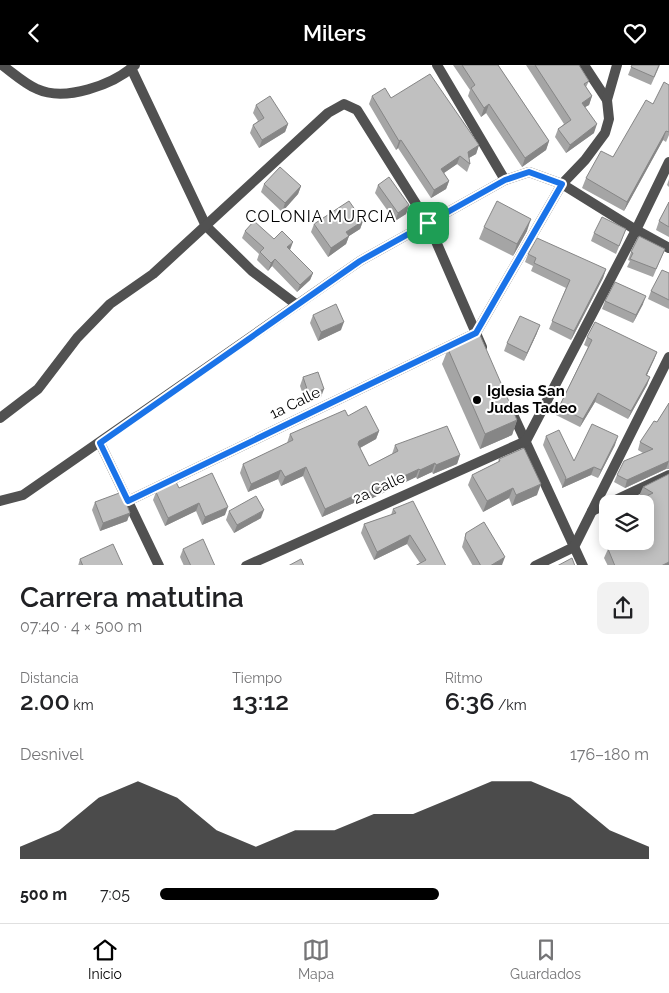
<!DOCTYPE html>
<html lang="es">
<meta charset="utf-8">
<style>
body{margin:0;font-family:Raleway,sans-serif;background:#f2f2f2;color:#202124;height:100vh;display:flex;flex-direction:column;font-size:19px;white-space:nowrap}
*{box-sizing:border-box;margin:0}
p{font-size:16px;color:#757577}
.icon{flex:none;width:28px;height:28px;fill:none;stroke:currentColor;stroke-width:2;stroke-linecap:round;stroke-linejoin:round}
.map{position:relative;height:500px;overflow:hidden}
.details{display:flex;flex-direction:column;background:#fff;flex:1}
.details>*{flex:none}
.tools{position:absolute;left:599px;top:430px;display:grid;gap:10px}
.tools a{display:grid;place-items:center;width:55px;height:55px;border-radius:10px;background:#fff;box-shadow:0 2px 12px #0003;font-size:25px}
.pin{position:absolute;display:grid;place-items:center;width:42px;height:42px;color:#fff;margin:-21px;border-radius:10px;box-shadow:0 2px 8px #0006}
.round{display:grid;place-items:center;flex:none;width:52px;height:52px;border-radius:10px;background:#f2f2f2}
.overview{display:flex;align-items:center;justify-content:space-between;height:85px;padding:0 20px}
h1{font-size:28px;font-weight:600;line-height:38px}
.metrics{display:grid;grid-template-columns:repeat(3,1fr);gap:8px;height:85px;padding:5px 20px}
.metrics div{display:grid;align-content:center}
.metrics b{font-size:25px;font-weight:600}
.metrics small{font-size:14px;font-weight:400}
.metrics p{font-size:14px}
.chart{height:140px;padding:10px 20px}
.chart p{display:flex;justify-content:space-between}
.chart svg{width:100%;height:90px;margin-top:5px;fill:#000;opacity:.7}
ul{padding:0 20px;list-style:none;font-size:16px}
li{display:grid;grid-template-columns:80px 60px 1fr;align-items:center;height:38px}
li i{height:12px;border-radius:6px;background:#000}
header{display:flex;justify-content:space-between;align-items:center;height:65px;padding:0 20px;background:#000;color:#fff;font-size:22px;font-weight:600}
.dock{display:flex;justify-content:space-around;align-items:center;height:70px;border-top:1px solid #e0e0e0;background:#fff;font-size:14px;color:#757577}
.dock a{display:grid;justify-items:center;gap:2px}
.dock .selected{color:#000}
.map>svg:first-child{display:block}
</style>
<header><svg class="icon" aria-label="back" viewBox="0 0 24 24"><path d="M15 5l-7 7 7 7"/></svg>Milers<svg class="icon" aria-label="heart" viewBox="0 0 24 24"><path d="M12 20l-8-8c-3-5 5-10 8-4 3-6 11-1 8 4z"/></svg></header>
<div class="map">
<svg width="669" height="501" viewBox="0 0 669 501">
<rect width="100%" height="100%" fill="#fff"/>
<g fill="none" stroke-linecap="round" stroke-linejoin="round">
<!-- minor -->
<g stroke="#515151" stroke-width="10">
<path d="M2 0C13 8 25 19 37 24 65 37 113 20 135 0"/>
<path d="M437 0 505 115"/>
<path d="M584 0 607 35"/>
<path d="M131 3 206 161 252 206 297 240"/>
<path d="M476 268 562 119 585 95 605 68 609 54 607 35 617 0"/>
<path d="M511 345 583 501"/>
<path d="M0 353 38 324 77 273 110 239 153 209 328 48 344 39 357 45 428 158 482 282"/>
<path d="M100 378 159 501"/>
<path d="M0 436 23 430 360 196 505 115 529 107 562 119 636 165 669 183"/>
<path d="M128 436 476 268"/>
<path d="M592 446 669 410"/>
<path d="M246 501 526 376 636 165 669 97"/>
<path d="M535 501 574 482 669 292"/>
</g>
</g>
<!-- wall -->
<g fill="#a5a5a5">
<path d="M453 0H498L549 76 546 85 522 102 486 48 481 52 468 31 470 25Z"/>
<path d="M526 0H579L589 16 586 22 592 31 589 40 585 42 594 68 566 88 555 72 558 64 564 59Z"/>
<path d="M632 0H660L651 20 628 10Z"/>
<path d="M669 20V70L666 77 663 75 624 146 582 123 586 113 613 92 653 39Z"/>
<path d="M372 31 391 33 479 80 476 89 469 93 470 99 467 107 457 99 444 108 449 116 446 124 431 133 398 83 396 85 369 39Z"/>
<path d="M256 40 288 59 285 67 259 83 250 68 253 60 258 56 253 48Z"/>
<path d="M669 114V122L667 120Z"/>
<path d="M264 119 301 121 298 129 282 147 261 127Z"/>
<path d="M378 120 409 140 406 149 395 156 375 128Z"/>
<path d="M669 137V172L656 165 659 156Z"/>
<path d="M363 156 360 164 349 171 346 179 328 192 311 167 314 159Z"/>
<path d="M484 162 527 166 513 191 479 174Z"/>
<path d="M626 164 616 189 591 176 594 168Z"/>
<path d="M245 166 274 174 290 185 313 208 310 215 297 227 272 201 268 206 257 195 259 189 242 173Z"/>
<path d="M665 184 653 212 627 202 630 196 628 195 631 187Z"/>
<path d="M528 189 606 204 603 213 571 275 549 264 566 223 531 206 533 201 525 197Z"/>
<path d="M669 208V244L648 234 651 226Z"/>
<path d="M605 236 643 239 633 258 602 244Z"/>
<path d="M313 250 341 265 318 276 310 258Z"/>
<path d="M537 268 524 296 504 286 507 278Z"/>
<path d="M587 272 657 287 647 310 650 312 647 320 628 354 595 337 580 362 556 350 559 342 588 282 584 280Z"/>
<path d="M448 284 517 355 512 370 480 384 442 299Z"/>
<path d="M303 312 321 332 306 338 300 321Z"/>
<path d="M669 338V404H666L625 423 614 417 617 410 643 388 638 385 640 377 657 357Z"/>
<path d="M348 351 379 366 376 374 360 383 369 401 392 389 395 380 460 390 457 399 433 409 432 407 417 414 416 412 358 440 356 437 322 452 303 411 281 421 278 414 248 427 240 408 243 399 287 378 290 369Z"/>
<path d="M546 371 574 396 615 380 598 413 591 410 562 423V421L543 380Z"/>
<path d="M499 394 537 430 512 441 509 433 483 447 468 420 472 410 498 397Z"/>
<path d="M669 409V501H608L604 493 608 484 619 479 617 476H645L642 433 639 431 643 422Z"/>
<path d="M179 423 225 450 202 460 196 446 165 461 153 435 156 427Z"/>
<path d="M95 437 130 448 127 456 100 466 92 445Z"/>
<path d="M393 444 446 501 420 498 407 479 374 495 361 468 364 459 391 450Z"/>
<path d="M229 446 261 453 234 468 226 455Z"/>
<path d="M466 468 502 500 473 501 462 482Z"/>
<path d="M183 484 215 501H184L180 492Z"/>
<path d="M80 494 123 501H78Z"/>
</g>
<!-- shaded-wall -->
<g fill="#868686">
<path d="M592 31 589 40 578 46 582 38Z"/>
<path d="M489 39 486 48 481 52 484 43Z"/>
<path d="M288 59 285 67 259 83 262 75Z"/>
<path d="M597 59 594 68 566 88 570 80Z"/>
<path d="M666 66 663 75 624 146 627 137Z"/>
<path d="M401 75 398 83 396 85 399 76Z"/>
<path d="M549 76 546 85 522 102 525 93Z"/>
<path d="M479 80 476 89 465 95 468 87Z"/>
<path d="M460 91 457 99 438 112 441 104Z"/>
<path d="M449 116 446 124 431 133 434 125Z"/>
<path d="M301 121 298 129 282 147 285 138Z"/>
<path d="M409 140 406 149 395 156 398 148Z"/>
<path d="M531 154 527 166 513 191 517 179Z"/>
<path d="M363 156 360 164 349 171 346 179 328 192 331 183 346 167Z"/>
<path d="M293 177 290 185 287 182Z"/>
<path d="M275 194 272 201 268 206 271 198Z"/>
<path d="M606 204 603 213 571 275 574 266Z"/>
<path d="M313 208 310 215 297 227 300 220Z"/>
<path d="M646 231 643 239 633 258 636 250Z"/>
<path d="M344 257 341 265 318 276 321 267Z"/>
<path d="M540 260 537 268 524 296 527 288Z"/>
<path d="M657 287 654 295 643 318 646 310Z"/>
<path d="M650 312 647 320 628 354 631 346Z"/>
<path d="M324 324 321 332 306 338 309 330Z"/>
<path d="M598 328 595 337 580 362 583 354Z"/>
<path d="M517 355 512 370 480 384 485 369Z"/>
<path d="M379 366 376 374 356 385 359 376Z"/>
<path d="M618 371 615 380 598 413 601 405Z"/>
<path d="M460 390 457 399 433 409 436 400Z"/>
<path d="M669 396 666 404 625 423 627 415Z"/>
<path d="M435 398 432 407 417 414 420 405Z"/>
<path d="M306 402 303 411 281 421 285 412Z"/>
<path d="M594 402 591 410 562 423 565 415Z"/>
<path d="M419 404 416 412 358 440 361 431Z"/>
<path d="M281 405 278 414 248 427 251 419Z"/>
<path d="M541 419 537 430 512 441 516 430Z"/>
<path d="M513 423 509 433 483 447 487 436Z"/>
<path d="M360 428 356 437 322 452 325 444Z"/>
<path d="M199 438 196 446 165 461 168 453Z"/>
<path d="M228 442 225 450 202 460 205 452Z"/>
<path d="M264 445 261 453 234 468 237 460Z"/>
<path d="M130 448 127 456 100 466 103 458Z"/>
<path d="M410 470 407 479 374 495 377 487Z"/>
<path d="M505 492 502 500 501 501H490Z"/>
<path d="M669 497V501H661Z"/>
</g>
<!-- building -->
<g fill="#c0c0c0" stroke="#868686">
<path d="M462 0H498L549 76 525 93 489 39 484 43 471 23 475 20Z"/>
<path d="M535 0H579L589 16 584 19 592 31 582 38 597 59 570 80 558 64 571 55Z"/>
<path d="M632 0H659L654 12 631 2Z"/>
<path d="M430 9 479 80 468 87 470 99 460 91 441 104 449 116 434 125 401 75 399 76 372 31 385 23 391 33Z"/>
<path d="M664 17 669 20V67L666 66 627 137 586 113 601 86 613 92 646 35 653 39Z"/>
<path d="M270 31 288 59 262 75 253 60 264 53 256 40Z"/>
<path d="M280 102 301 121 285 138 264 119Z"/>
<path d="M389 112 409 140 398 148 378 120Z"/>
<path d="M349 136 363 156 346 167 349 171 331 183 314 159Z"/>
<path d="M497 136 531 154 517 179 484 162Z"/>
<path d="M669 137V162L659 156Z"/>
<path d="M602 152 626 164 619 181 594 168Z"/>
<path d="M254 156 274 174 282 166 293 177 287 182 313 208 300 220 275 194 271 198 260 187 264 183 245 166Z"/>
<path d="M639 171 665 184 656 204 630 194 633 188 631 187Z"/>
<path d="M537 173 606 204 574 266 552 256 570 215 534 198 536 193 528 189Z"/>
<path d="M662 205 669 208V235L651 226Z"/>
<path d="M615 217 646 231 636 250 605 236Z"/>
<path d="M336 239 344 257 321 267 313 250Z"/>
<path d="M520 251 540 260 527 288 507 278Z"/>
<path d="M595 257 657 287 646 310 650 312 631 346 598 328 583 354 559 342 592 275 587 272Z"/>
<path d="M480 270 517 355 485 369 448 284Z"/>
<path d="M318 307 324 324 309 330 303 312Z"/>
<path d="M669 338V396L627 415 617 410 624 396 653 384 640 377 654 356 657 357Z"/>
<path d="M366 341 379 366 359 376 358 379 369 401 398 386 395 380 447 361 460 390 436 400 435 398 420 405 419 404 361 431 360 428 325 444 306 402 285 412 281 405 251 419 243 399 293 375 290 369 345 345 348 351Z"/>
<path d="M592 359 618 371 601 405 594 402 565 415 566 413 546 371 559 365 574 396Z"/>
<path d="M524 383 541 419 516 430 513 423 487 436 472 410 500 396 499 394Z"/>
<path d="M212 408 228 442 205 452 199 438 168 453 156 427 176 417 179 423Z"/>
<path d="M669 409V497L661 501H615L608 484 626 476H645V439H630L653 428 643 422Z"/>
<path d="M122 427 130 448 103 458 95 437Z"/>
<path d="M256 431 264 445 237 460 229 446Z"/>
<path d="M413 436 446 501H415L426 495 410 470 377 487 364 459 396 448 393 444Z"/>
<path d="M484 457 505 492 490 501H481L465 473 466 468Z"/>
<path d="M203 474 215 501H191L183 484Z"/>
<path d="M113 479 123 501H83L80 494Z"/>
<path d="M572 493 575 501H557Z"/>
<path d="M301 494 304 501H288Z"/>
</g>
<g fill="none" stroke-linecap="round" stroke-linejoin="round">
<!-- route casing -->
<g stroke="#fff" stroke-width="10">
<path id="route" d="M529 107 562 119 476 268 128 436 100 378 360 196 505 115Z"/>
</g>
<!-- route -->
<use href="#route" stroke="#1a73e8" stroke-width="6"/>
</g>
<!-- markers -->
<circle fill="#000" stroke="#fff" stroke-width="2" cx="477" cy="335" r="5"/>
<g text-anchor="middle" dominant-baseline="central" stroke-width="4" stroke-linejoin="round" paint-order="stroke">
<!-- poi labels -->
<g font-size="15" font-weight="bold" fill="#000" stroke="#fff" text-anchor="start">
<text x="487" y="326">Iglesia San<tspan x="487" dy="17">Judas Tadeo</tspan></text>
</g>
<!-- street labels -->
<g font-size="15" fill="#000" stroke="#fff">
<text transform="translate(295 338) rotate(-26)">1a Calle</text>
<text transform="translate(379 423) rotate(-25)">2a Calle</text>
</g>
<!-- neighbourhood labels -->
<g font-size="16" letter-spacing="1" fill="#000" stroke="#fff">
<text x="321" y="151">COLONIA MURCIA</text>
</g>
</g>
</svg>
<div class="tools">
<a><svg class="icon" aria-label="layers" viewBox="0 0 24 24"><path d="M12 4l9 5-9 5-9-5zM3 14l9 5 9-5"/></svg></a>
</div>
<div class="pin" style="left:428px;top:158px;background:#1e9e55"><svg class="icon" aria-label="arrive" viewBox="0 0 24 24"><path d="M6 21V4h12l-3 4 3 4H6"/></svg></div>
</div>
<section class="details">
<div class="overview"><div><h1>Carrera matutina</h1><p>07:40 · 4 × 500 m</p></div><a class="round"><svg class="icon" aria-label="share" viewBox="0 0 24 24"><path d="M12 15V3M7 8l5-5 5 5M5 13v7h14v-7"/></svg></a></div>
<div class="metrics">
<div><p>Distancia</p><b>2.00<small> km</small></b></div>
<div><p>Tiempo</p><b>13:12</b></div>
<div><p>Ritmo</p><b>6:36<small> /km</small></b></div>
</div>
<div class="chart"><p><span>Desnivel</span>176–180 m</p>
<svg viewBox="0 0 160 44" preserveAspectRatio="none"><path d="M0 44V38L10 30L20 14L30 6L40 14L50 30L60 38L70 30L80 30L90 22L100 22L110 14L120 6L130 6L140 14L150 30L160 38V44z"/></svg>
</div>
<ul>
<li><b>500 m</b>7:05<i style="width:57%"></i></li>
</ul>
</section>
<nav class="dock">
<a class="selected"><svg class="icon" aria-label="home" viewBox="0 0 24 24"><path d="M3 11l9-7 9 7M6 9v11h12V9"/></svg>Inicio</a>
<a><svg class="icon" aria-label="map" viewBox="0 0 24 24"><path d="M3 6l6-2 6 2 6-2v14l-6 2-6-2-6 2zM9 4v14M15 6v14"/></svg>Mapa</a>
<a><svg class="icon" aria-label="saved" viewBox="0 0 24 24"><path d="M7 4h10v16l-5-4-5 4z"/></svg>Guardados</a>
</nav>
